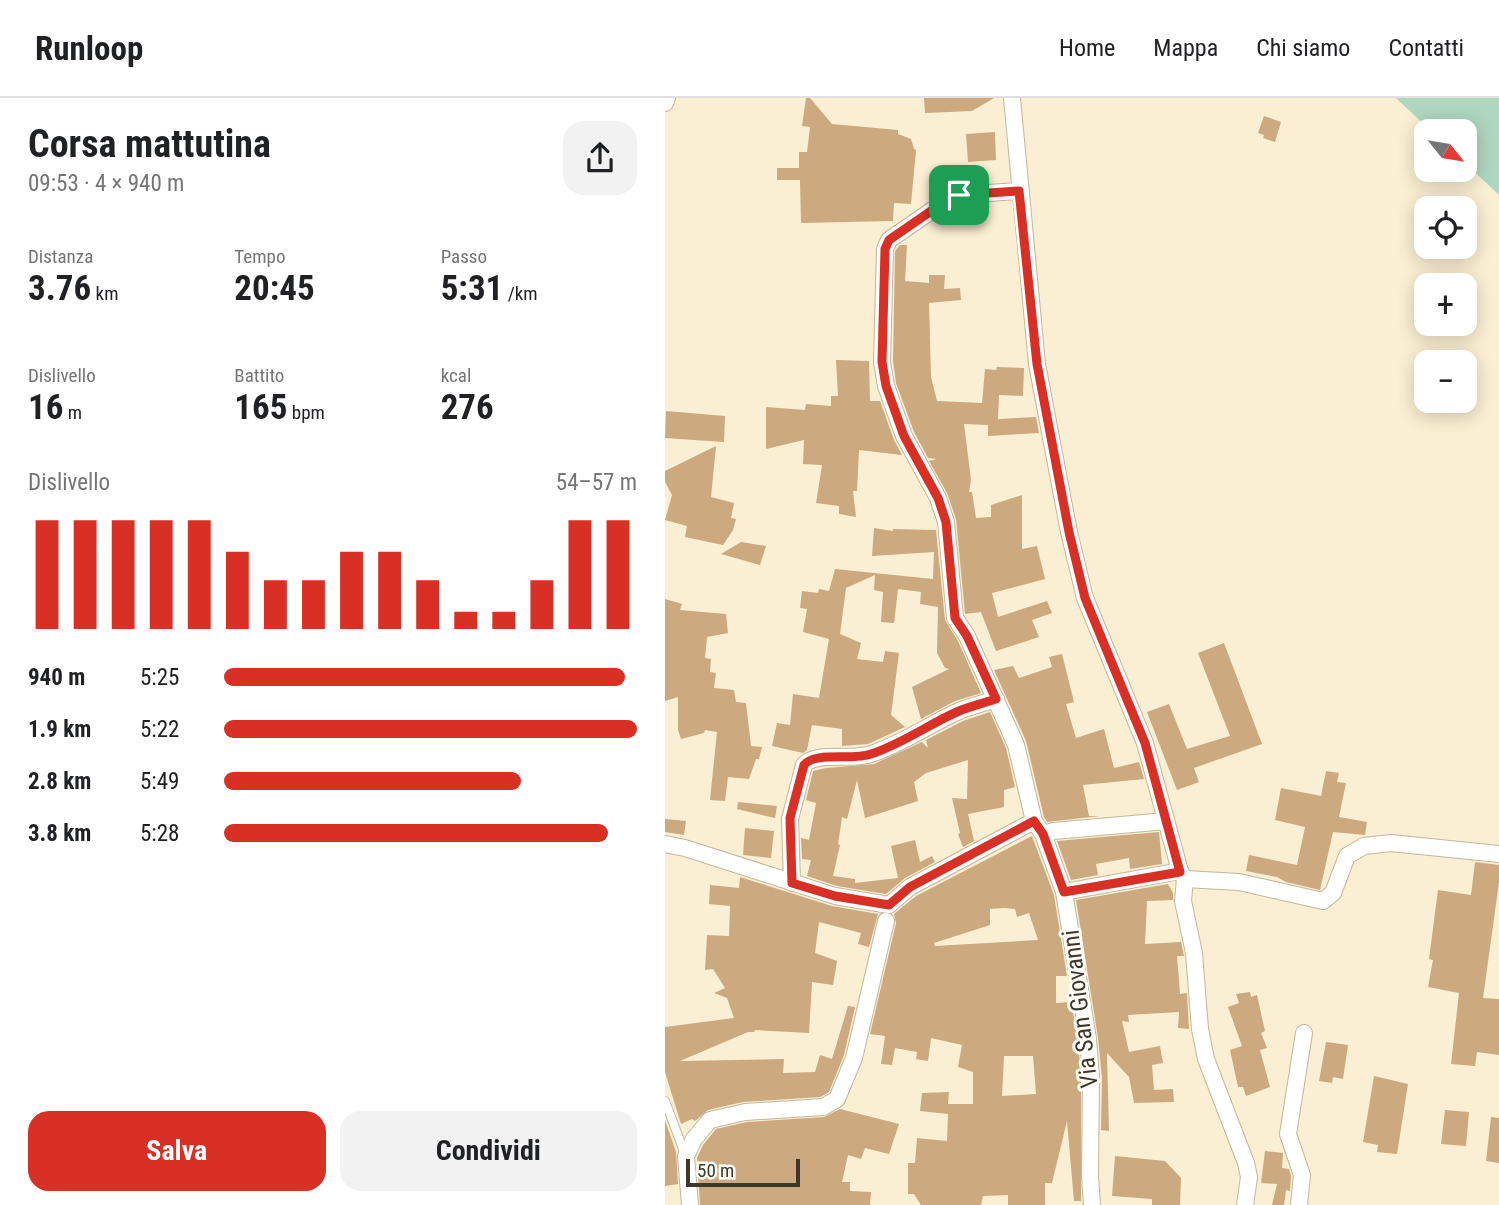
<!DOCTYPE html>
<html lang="it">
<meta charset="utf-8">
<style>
body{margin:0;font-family:"Roboto Condensed",sans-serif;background:#f2f2f2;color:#202124;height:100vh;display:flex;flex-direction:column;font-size:26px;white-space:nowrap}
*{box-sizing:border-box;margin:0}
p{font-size:23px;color:#757577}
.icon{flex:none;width:38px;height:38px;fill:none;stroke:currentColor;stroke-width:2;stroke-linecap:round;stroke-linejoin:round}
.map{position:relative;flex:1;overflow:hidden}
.panel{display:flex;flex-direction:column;background:#fff;width:665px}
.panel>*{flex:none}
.needle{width:46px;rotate:120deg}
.fabs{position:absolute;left:749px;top:21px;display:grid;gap:14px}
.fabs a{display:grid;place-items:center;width:63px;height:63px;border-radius:14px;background:#fff;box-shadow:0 4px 18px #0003;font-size:35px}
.scale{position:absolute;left:21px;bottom:18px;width:114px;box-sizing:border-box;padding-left:7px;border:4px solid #3c382c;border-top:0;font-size:19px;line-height:24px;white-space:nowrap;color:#3c382c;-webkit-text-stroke:5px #fffdf7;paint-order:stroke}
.pin{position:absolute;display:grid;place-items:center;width:60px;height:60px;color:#fff;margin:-30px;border-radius:14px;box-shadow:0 4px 10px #0006}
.round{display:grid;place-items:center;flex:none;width:74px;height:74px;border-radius:21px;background:#f2f2f2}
.summary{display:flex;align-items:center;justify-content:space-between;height:119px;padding:0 28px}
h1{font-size:38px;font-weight:700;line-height:52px}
.stats{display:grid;grid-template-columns:repeat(3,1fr);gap:10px;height:119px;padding:7px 28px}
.stats div{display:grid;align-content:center}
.stats b{font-size:35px;font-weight:700}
.stats small{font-size:19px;font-weight:400}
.stats p{font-size:19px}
.chart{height:196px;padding:14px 28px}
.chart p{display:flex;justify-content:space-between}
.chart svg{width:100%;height:126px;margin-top:7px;stroke:#d93025;stroke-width:6}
.cta{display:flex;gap:14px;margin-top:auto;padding:14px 28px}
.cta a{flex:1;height:80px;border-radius:21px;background:#d93025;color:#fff;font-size:28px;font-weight:700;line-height:80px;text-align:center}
.cta a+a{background:#f2f2f2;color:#202124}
ul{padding:0 28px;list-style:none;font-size:23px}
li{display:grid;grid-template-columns:112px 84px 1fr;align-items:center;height:52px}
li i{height:18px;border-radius:9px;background:#d93025}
header{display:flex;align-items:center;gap:42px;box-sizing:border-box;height:98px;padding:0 35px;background:#fff;border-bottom:2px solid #e0e0e0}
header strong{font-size:33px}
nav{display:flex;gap:38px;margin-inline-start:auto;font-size:24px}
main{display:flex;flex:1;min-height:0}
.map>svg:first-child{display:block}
</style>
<header>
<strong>Runloop</strong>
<nav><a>Home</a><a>Mappa</a><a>Chi siamo</a><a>Contatti</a></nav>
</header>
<main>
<section class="panel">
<div class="summary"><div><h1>Corsa mattutina</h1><p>09:53 · 4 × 940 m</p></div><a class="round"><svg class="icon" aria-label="share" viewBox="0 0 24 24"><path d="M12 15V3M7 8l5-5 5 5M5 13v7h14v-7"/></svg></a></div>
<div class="stats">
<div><p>Distanza</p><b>3.76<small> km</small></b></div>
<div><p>Tempo</p><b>20:45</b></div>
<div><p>Passo</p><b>5:31<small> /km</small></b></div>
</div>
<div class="stats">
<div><p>Dislivello</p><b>16<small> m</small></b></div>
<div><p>Battito</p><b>165<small> bpm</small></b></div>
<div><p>kcal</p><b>276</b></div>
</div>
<div class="chart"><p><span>Dislivello</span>54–57 m</p>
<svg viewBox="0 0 160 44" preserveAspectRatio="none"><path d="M5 44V6M15 44V6M25 44V6M35 44V6M45 44V6M55 44V17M65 44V27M75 44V27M85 44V17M95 44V17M105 44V27M115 44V38M125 44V38M135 44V27M145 44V6M155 44V6"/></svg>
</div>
<ul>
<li><b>940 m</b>5:25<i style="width:97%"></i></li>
<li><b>1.9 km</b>5:22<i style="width:100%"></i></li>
<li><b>2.8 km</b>5:49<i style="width:72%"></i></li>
<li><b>3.8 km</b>5:28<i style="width:93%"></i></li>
</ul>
<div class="cta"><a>Salva</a><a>Condividi</a></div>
</section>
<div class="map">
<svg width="834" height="1107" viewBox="0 0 834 1107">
<rect width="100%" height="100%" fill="#faefd2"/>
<!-- green -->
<path fill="#afd6be" d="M731 0H834V97L800 65V33H766Z"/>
<!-- building -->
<g fill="#cca97e" fill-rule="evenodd">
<path d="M141 0H145L167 26 233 32V36L246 41 249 51 251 52 246 106 229 105 228 123 136 125 135 82H112V70H134V54H142L145 29 137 28Z"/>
<path d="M259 0H329L307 13 260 15Z"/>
<path d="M599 18 616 24 610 44 598 40 599 37 593 35Z"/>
<path d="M330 34 331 62 303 64 301 36Z"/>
<path d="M235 147H242L240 183 264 185V177H280L279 191 295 190 296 202 264 205 266 279 272 303 317 305 320 271 331 272 332 269 359 270 358 298 334 297 333 321 371 319 374 335 323 338V327L299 326 306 382 304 394H307L311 420 326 419V407L357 397V451L372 448 380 481 327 495 333 519 382 503 387 515 367 522 374 539 331 553 316 514 300 516 291 421 282 395 264 363 272 361 263 360 249 334 231 285 228 263 230 153Z"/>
<path d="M171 262 204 263 205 303H215L229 342 237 357 194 352 192 393H188L191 419 174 416V408L151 405 157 367 138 366 139 342 101 351V309L140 312 141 306 166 308V298H173Z"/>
<path d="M1 313 60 318 59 344 0 340Z"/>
<path d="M51 348 46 399 69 405 66 420 71 421 68 432 58 447 20 439 22 428 0 422 7 397 0 384V373Z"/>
<path d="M209 430 228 433V431L271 432 280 522 293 543 316 595 290 603 256 621 247 589 284 571 280 570 272 555 273 509 255 506 256 494 233 491 229 525 216 524 218 494 209 492 210 477 181 490 175 536 196 545 192 561 218 564 220 553 234 555 226 617 240 629 203 646 177 648V631L147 627 142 652 138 655 107 648 112 625 125 627 128 596 154 600 164 541 138 534 142 511 135 510 137 493 153 495 154 491 164 493 170 471 268 481 269 454 207 458Z"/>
<path d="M76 444 101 448 95 467 56 456Z"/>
<path d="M0 501 17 506 15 512 61 516 63 535 42 539 40 560 46 561 45 574 51 575 49 590 69 592 71 604 81 605 86 648 97 649 94 661H91L84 681 63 679 60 703 45 702 52 634 40 632 39 635 16 641 13 632V599L0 603Z"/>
<path d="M559 545 597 646 529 670 534 684 512 692 482 614 504 606 522 651 565 638 533 555Z"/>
<path d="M397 556 409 604 401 606 411 640 439 631 449 670 474 664 479 681 418 687 424 718H435L382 724 379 719 361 643 329 572 348 568 354 580 387 569 384 559Z"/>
<path d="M325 614 341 650 350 689 339 692V709L303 716 309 743 298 749 293 736 295 735 287 700 302 701 303 662 261 675 249 684 253 703 200 720 192 682 182 721 177 719 173 746 175 747 168 778 190 781V785L233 780 226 748 250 742 255 764 267 758 270 764 240 780 221 796 172 788 142 778 146 762 137 761 136 740 144 742 151 705 141 702 148 673 161 670 209 666 257 644 263 650 261 642 298 623Z"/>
<path d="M661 673 674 675 672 684 681 685 674 719 702 724 700 737 668 734 655 792 621 784 612 779 581 773 584 757 632 767 640 729 610 722 616 690 656 698Z"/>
<path d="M73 704 112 708 110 720 72 711Z"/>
<path d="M0 721 21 723 19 737 0 734Z"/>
<path d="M80 730 109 733 106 760 78 757Z"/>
<path d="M494 734 497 766 465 771 464 760 431 766 433 777 406 782 392 743Z"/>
<path d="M367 738 389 797 402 878H391V905L406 904 413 942 416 980V1103H409L402 1023 387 1085H380V1107H343V1097L318 1098 316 1107H256L249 1096H243V1065H250L252 1040 282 1043 283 1016 255 1013 257 995 284 994 283 1006H308V974L293 969 297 947 266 940 263 963 251 961 252 954 230 950 227 967 216 966 220 938 205 936 231 825 229 816 251 798ZM339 810 350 811 352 819 364 815 373 842 270 848 269 845 325 827V811ZM339 958H368L371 996 337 998Z"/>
<path d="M810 764 834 767V784L818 900 834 901V957L812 954 810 968 786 966 794 895 763 889 768 862 764 861 773 792 806 797Z"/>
<path d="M75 779 167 808 213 816 204 849 193 846 196 835 154 824 150 855 172 863 168 887 147 884 144 935 90 932 89 934H83L15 963 119 961 118 975 150 974 155 957 167 961 183 908 190 909 179 957 164 994 155 999 78 1004 43 1012 30 1023 27 1021 16 1026 0 974V929L69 920 62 900 49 895 60 890 48 871 40 872 42 837 64 838 65 808 44 806 45 787 74 790Z"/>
<path d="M503 786 508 795V802L482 803 480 846 516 844 519 858H512L515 896 522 895 524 931 513 930 514 914 463 917 464 924 457 923 464 954 495 948 498 965 487 967 489 992 508 991 509 1004 469 1005 464 979 442 955 444 1033 436 1032 437 980 433 940 411 802Z"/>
<path d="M585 894 586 899 592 897 600 933 596 935 602 950 595 952 605 989 581 998 578 989H573L565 952 577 948 563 909 574 905 571 896Z"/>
<path d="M661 944 683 947 678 981 668 979 667 985 654 983Z"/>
<path d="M709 978 743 986 732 1056 712 1054 713 1047 698 1044Z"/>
<path d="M175 1011 234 1026 224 1056 200 1050 196 1061 183 1057 177 1084H185V1093L206 1094 205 1107H35L32 1060 38 1047 51 1031 82 1024 159 1019Z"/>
<path d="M780 1012 804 1014 801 1048 776 1046Z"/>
<path d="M826 1019 834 1020V1065L821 1063Z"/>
<path d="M0 1022 11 1054 13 1086 0 1088Z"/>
<path d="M600 1053 618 1055 617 1070 624 1071 626 1078 625 1093 621 1092 619 1107H607L612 1086 596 1085Z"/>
<path d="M450 1058 500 1063 516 1080 515 1107H487V1101L447 1098Z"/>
</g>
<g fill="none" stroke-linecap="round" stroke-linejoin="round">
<!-- lane casing -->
<g stroke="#c1b79a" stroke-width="10">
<path id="lane" d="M0 1003 20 1056"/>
</g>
<!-- street casing -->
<g stroke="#c1b79a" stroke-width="18">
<g id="street">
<path d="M347 0 372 266 404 434 420 500 480 645 515 773 520 781 518 803 529 855 535 931 541 961 581 1065 584 1079 580 1107"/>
<path d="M0 5 2 0"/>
<path d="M354 93 294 97 282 102 224 142 220 151 217 264 221 288 239 338 273 400 281 424 290 520 302 538 351 647 369 723 378 736 399 794 423 941 426 980 425 1077 427 1107"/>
<path d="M378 736 389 733 501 723"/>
<path d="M0 746 20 750 170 798 224 807 245 789 369 723"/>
<path d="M520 781 574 784 658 803 668 795 682 758 699 748 726 745 834 756"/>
<path d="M127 785 125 721 139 667C150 653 187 663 206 656 237 646 265 626 294 613 306 608 319 605 331 601"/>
<path d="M399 794 515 773"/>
<path d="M25 1107 21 1058 29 1041 45 1022 80 1014 158 1009 172 1001 189 960 221 823"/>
<path d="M634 1107 637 1077 623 1036 639 935"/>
</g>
</g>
<!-- lane -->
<use href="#lane" stroke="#fff" stroke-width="8"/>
<!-- street -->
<use href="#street" stroke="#fff" stroke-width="16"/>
</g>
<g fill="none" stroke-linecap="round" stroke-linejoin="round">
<!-- route casing -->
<g stroke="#fff" stroke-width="14">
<path id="route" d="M354 93 372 266 404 434 420 500 480 645 515 774 399 794 378 736 369 723 245 789 224 807 170 798 127 785 125 720 139 667C150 653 187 663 206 656 237 646 264 626 294 613 306 608 319 605 331 601L302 538 290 520 281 424 273 400 239 338 221 288 217 264 220 151 224 142 282 102 294 97Z"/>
</g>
<!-- route -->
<use href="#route" stroke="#d93025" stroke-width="9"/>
</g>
<g text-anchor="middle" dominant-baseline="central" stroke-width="6" stroke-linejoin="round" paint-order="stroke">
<!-- street labels -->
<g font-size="24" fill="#3c382c" stroke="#fffdf7">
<text transform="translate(415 911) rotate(-97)">Via San Giovanni</text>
</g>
</g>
</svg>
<div class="fabs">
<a><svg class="needle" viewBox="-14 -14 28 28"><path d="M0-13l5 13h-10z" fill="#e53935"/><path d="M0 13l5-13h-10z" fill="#757577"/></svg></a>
<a><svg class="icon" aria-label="locate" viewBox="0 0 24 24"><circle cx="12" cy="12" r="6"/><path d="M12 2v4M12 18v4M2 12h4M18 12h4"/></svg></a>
<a>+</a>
<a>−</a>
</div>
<div class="scale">50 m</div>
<div class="pin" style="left:294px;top:97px;background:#1e9e55"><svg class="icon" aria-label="arrive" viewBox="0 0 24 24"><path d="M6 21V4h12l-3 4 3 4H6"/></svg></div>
</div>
</main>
